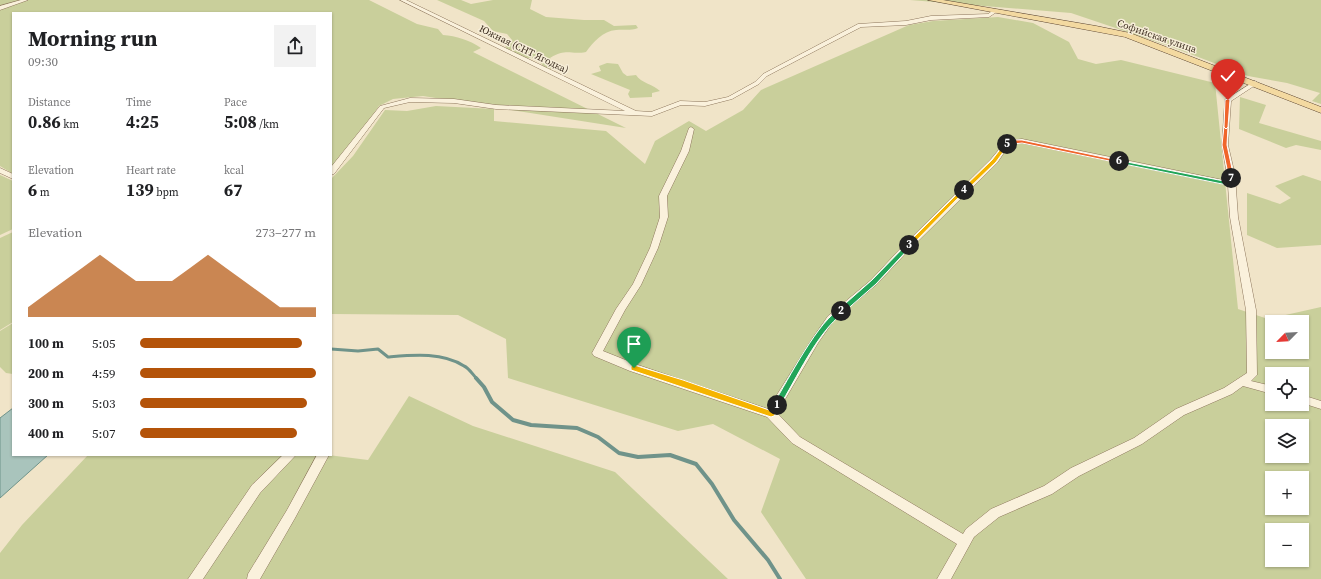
<!DOCTYPE html>
<meta charset="utf-8">
<style>
body{margin:0;font-family:"Source Serif 4",serif;background:#f2f2f2;color:#202124;height:100vh;display:flex;flex-direction:column;font-size:15px;white-space:nowrap}
*{box-sizing:border-box;margin:0}
p{font-size:13px;color:#757577}
.icon{flex:none;width:22px;height:22px;fill:none;stroke:currentColor;stroke-width:2;stroke-linecap:round;stroke-linejoin:round}
.map{position:relative;flex:1;overflow:hidden}
.details{position:absolute;left:12px;top:12px;width:320px;height:444px;display:flex;flex-direction:column;background:#fff;border-radius:0px;box-shadow:0 1px 3px #0004}
.details>*{flex:none}
.needle{width:26px;rotate:246deg}
.tools{position:absolute;left:1265px;top:315px;display:grid;gap:8px}
.tools a{display:grid;place-items:center;width:44px;height:44px;border-radius:0px;background:#fff;box-shadow:0 1px 3px #0004;font-size:20px}
.pin{position:absolute;display:grid;place-items:center;width:34px;height:34px;color:#fff;margin:-41px -17px;border-radius:50% 50% 50% 0;rotate:-45deg;box-shadow:0 0 4px #0007}
.pin .icon{rotate:45deg}
.km{position:absolute;width:20px;height:20px;margin:-10px;border-radius:50%;background:#222;color:#fff;font-size:11px;line-height:20px;text-align:center}
.round{display:grid;place-items:center;flex:none;width:42px;height:42px;border-radius:0px;background:#f2f2f2}
.overview{display:flex;align-items:center;justify-content:space-between;height:68px;padding:0 16px}
h1{font-size:22px;font-weight:700;line-height:30px}
.figures{display:grid;grid-template-columns:repeat(3,1fr);gap:6px;height:68px;padding:4px 16px}
.figures div{display:grid;align-content:center}
.figures b{font-size:17px;font-weight:700}
.figures small{font-size:11px;font-weight:400}
.figures p{font-size:11px}
.chart{height:112px;padding:8px 16px}
.chart p{display:flex;justify-content:space-between}
.chart svg{width:100%;height:72px;margin-top:4px;fill:#b45309;opacity:.7}
ul{padding:0 16px;list-style:none;font-size:13px}
li{display:grid;grid-template-columns:64px 48px 1fr;align-items:center;height:30px}
li i{height:10px;border-radius:5px;background:#b45309}
.map>svg:first-child{display:block}
</style>
<div class="map">
<svg width="1321" height="579" viewBox="0 0 1321 579">
<rect width="100%" height="100%" fill="#f0e4c8"/>
<!-- green -->
<g fill="#c9cf9b" fill-rule="evenodd">
<path d="M0 0H369L417 24 438 29 443 35C456 36 470 40 481 48L473 52 626 128 423 96 393 99 379 106 342 159 331 170V13H13V174L0 166Z"/>
<path d="M437 0H461L471 4 493 0H532L530 9 546 17 584 20H604L614 26 636 25 638 28C630 31 624 29 616 30 603 31 593 42 586 52 570 55 567 48 550 58L555 66 550 69 544 67 537 58H526L507 50 505 44 512 40 507 34 493 31 484 21Z"/>
<path d="M910 0H1321V104L1312 101 1320 93 1287 83 1248 76 1172 47 1071 13Z"/>
<path d="M998 17 1033 23 1069 42 1078 59 1096 64 1121 60 1215 83 1238 309 1268 319 1321 307V579H806L761 512 780 459 713 424 678 431 508 378 506 339 458 315 331 314V179L353 156 385 110 407 111 436 106 494 109V121L606 131 645 164 655 141 689 121 706 131 743 110 761 90 909 25 933 21ZM1272 322H1302V352H1272ZM1272 374H1302V404H1272ZM1272 426H1302V456H1272ZM1272 478H1302V508H1272ZM1272 530H1302V560H1272Z"/>
<path d="M607 63 618 64 623 73 627 76 636 75C641 83 653 84 660 91L652 93V97L630 98 628 94 630 90 591 74 601 71 599 66Z"/>
<path d="M1240 97 1266 105 1259 123 1321 141V150L1296 145 1286 148 1239 129Z"/>
<path d="M0 175 13 181V229L0 235Z"/>
<path d="M1303 175 1321 181V245L1277 248 1247 235V193L1280 204 1291 198 1275 186Z"/>
<path d="M13 232V322L0 330V238Z"/>
<path d="M13 323V374L6 373 0 367V331Z"/>
<path d="M409 396 473 426 615 472 728 579H0V553L22 525 88 455H328L368 460Z"/>
</g>
<!-- water -->
<path fill="#a9c4bc" stroke="#6f938a" d="M13 408V455H48L0 498V418Z"/>
<g fill="none" stroke-linecap="round" stroke-linejoin="round">
<!-- stream-far1 -->
<path stroke="#6f938a" stroke-width="3" d="M331 349 358 351 378 349 388 357C413 355 442 352 464 366 469 368 473 375 477 379"/>
<!-- stream -->
<path stroke="#6f938a" stroke-width="4" d="M476 378 484 387 492 402 513 420 531 425 577 428 598 437 619 453 638 457 670 455 696 464 712 484 734 520 768 560 780 579"/>
<!-- minor casing -->
<g stroke="#8d765c" stroke-width="1">
<g id="minor">
<path d="M21 0H28L0 10V6Z"/>
<path d="M400 0H406L636 111 651 112 680 101 705 102 728 97 755 82 763 74 858 24 906 21 931 16 988 14 995 9 998 11 989 17 931 20 906 25 861 27 767 76 759 84 732 99 705 106 681 105 652 116 496 109 454 103 410 102 384 108 334 174H331V167L380 106 410 98 454 99 496 105 625 111Z"/>
<path d="M1255 81 1258 83 1257 84 1231 101 1228 145 1235 175 1238 217 1256 310 1257 375 1251 381 1272 386V394L1243 386 1232 394 1184 415 1142 444 1079 476 1052 494 999 517 974 537 951 579H937L957 544 792 443 767 417 630 371 594 356 592 353 616 309 633 284 650 248 660 217 659 196 681 151 689 128 691 127 694 129 689 151 667 196 668 217 658 248 641 285 625 310 603 351 638 365 768 409 812 339 828 316 871 280 899 250 991 159 1006 141 1022 139 1228 181 1222 145 1225 100ZM1022 143 1228 185 1230 217 1246 310 1247 373 1224 388 1176 409 1134 438 1071 468 1044 486 991 509 966 529 963 534 800 437 777 413 818 343 834 320 877 284 905 254 997 163 1010 144Z"/>
<path d="M0 168 13 174V179L0 173Z"/>
<path d="M1302 395 1321 401V409L1302 403Z"/>
<path d="M283 455H296L260 493 203 579H188L252 485Z"/>
<path d="M317 455H329L295 518 260 579H247L248 574 287 510Z"/>
</g>
</g>
<!-- major casing -->
<g stroke="#5b4430" stroke-width="1">
<path id="major" d="M928 0H943L1096 26 1130 33 1321 107V113L1125 37Z"/>
</g>
<!-- minor -->
<use href="#minor" fill="#faf1dc" fill-rule="evenodd"/>
<!-- major -->
<use href="#major" fill="#f3d9a0" fill-rule="evenodd"/>
</g>
<!-- split-1 -->
<path fill="#f5b400" stroke="#fff" d="M634 365 683 380 769 410 774 403H779L781 405 774 416 771 417 631 370V366Z"/>
<!-- split-2 -->
<path fill="#22a559" stroke="#fff" d="M841 309 843 310V313C816 334 797 378 779 407H774V403C787 382 820 317 841 309Z"/>
<!-- split-3 -->
<path fill="#22a559" stroke="#fff" d="M907 244 912 245 876 284 843 313H838V310L872 280Z"/>
<!-- split-4 -->
<path fill="#f5b400" stroke="#fff" d="M962 189 966 190 911 246H907V244Z"/>
<!-- split-5 -->
<path fill="#f5b400" stroke="#fff" d="M1005 143 1009 144 996 162 966 191H962V189L992 160Z"/>
<!-- split-6 -->
<path fill="#f0652b" stroke="#fff" d="M1008 140H1022L1122 161 1119 163 1022 143 1005 145Z"/>
<!-- split-7 -->
<path fill="#22a559" stroke="#fff" d="M1117 160 1229 182V178L1231 176 1234 178 1235 184 1232 186 1119 163Z"/>
<!-- split-8 -->
<path fill="#f0652b" stroke="#fff" d="M1224 126 1228 127 1227 145 1234 178 1231 179 1229 178 1222 145Z"/>
<!-- split-9 -->
<path fill="#f0652b" stroke="#fff" d="M1228 99 1230 100 1228 127 1226 129 1224 127 1225 100Z"/>
<g text-anchor="middle" dominant-baseline="central" stroke-width="3" stroke-linejoin="round" paint-order="stroke">
<!-- far-street labels -->
<g font-size="10" fill="#3d2e20" stroke="#f7eed8">
<text transform="translate(1157 36) rotate(19)">Софийская улица</text>
<text transform="translate(524 49) rotate(26)">Южная (СНТ Ягодка)</text>
</g>
</g>
</svg>
<div class="tools">
<a><svg class="needle" viewBox="-14 -14 28 28"><path d="M0-13l5 13h-10z" fill="#e53935"/><path d="M0 13l5-13h-10z" fill="#757577"/></svg></a>
<a><svg class="icon" aria-label="locate" viewBox="0 0 24 24"><circle cx="12" cy="12" r="6"/><path d="M12 2v4M12 18v4M2 12h4M18 12h4"/></svg></a>
<a><svg class="icon" aria-label="layers" viewBox="0 0 24 24"><path d="M12 4l9 5-9 5-9-5zM3 14l9 5 9-5"/></svg></a>
<a>+</a>
<a>−</a>
</div>
<div class="pin" style="left:634px;top:368px;background:#1e9e55"><svg class="icon" aria-label="arrive" viewBox="0 0 24 24"><path d="M6 21V4h12l-3 4 3 4H6"/></svg></div>
<div class="pin" style="left:1228px;top:100px;background:#d93025"><svg class="icon" aria-label="check" viewBox="0 0 24 24"><path d="M5 12l5 5 9-10"/></svg></div>
<b class="km" style="left:777px;top:405px">1</b>
<b class="km" style="left:841px;top:311px">2</b>
<b class="km" style="left:909px;top:245px">3</b>
<b class="km" style="left:964px;top:190px">4</b>
<b class="km" style="left:1007px;top:144px">5</b>
<b class="km" style="left:1119px;top:161px">6</b>
<b class="km" style="left:1231px;top:178px">7</b>
<section class="details">
<div class="overview"><div><h1>Morning run</h1><p>09:30</p></div><a class="round"><svg class="icon" aria-label="share" viewBox="0 0 24 24"><path d="M12 15V3M7 8l5-5 5 5M5 13v7h14v-7"/></svg></a></div>
<div class="figures">
<div><p>Distance</p><b>0.86<small> km</small></b></div>
<div><p>Time</p><b>4:25</b></div>
<div><p>Pace</p><b>5:08<small> /km</small></b></div>
</div>
<div class="figures">
<div><p>Elevation</p><b>6<small> m</small></b></div>
<div><p>Heart rate</p><b>139<small> bpm</small></b></div>
<div><p>kcal</p><b>67</b></div>
</div>
<div class="chart"><p><span>Elevation</span>273–277 m</p>
<svg viewBox="0 0 160 44" preserveAspectRatio="none"><path d="M0 44V38L10 30L20 22L30 14L40 6L50 14L60 22L70 22L80 22L90 14L100 6L110 14L120 22L130 30L140 38L150 38L160 38V44z"/></svg>
</div>
<ul>
<li><b>100 m</b>5:05<i style="width:92%"></i></li>
<li><b>200 m</b>4:59<i style="width:100%"></i></li>
<li><b>300 m</b>5:03<i style="width:95%"></i></li>
<li><b>400 m</b>5:07<i style="width:89%"></i></li>
</ul>
</section>
</div>
